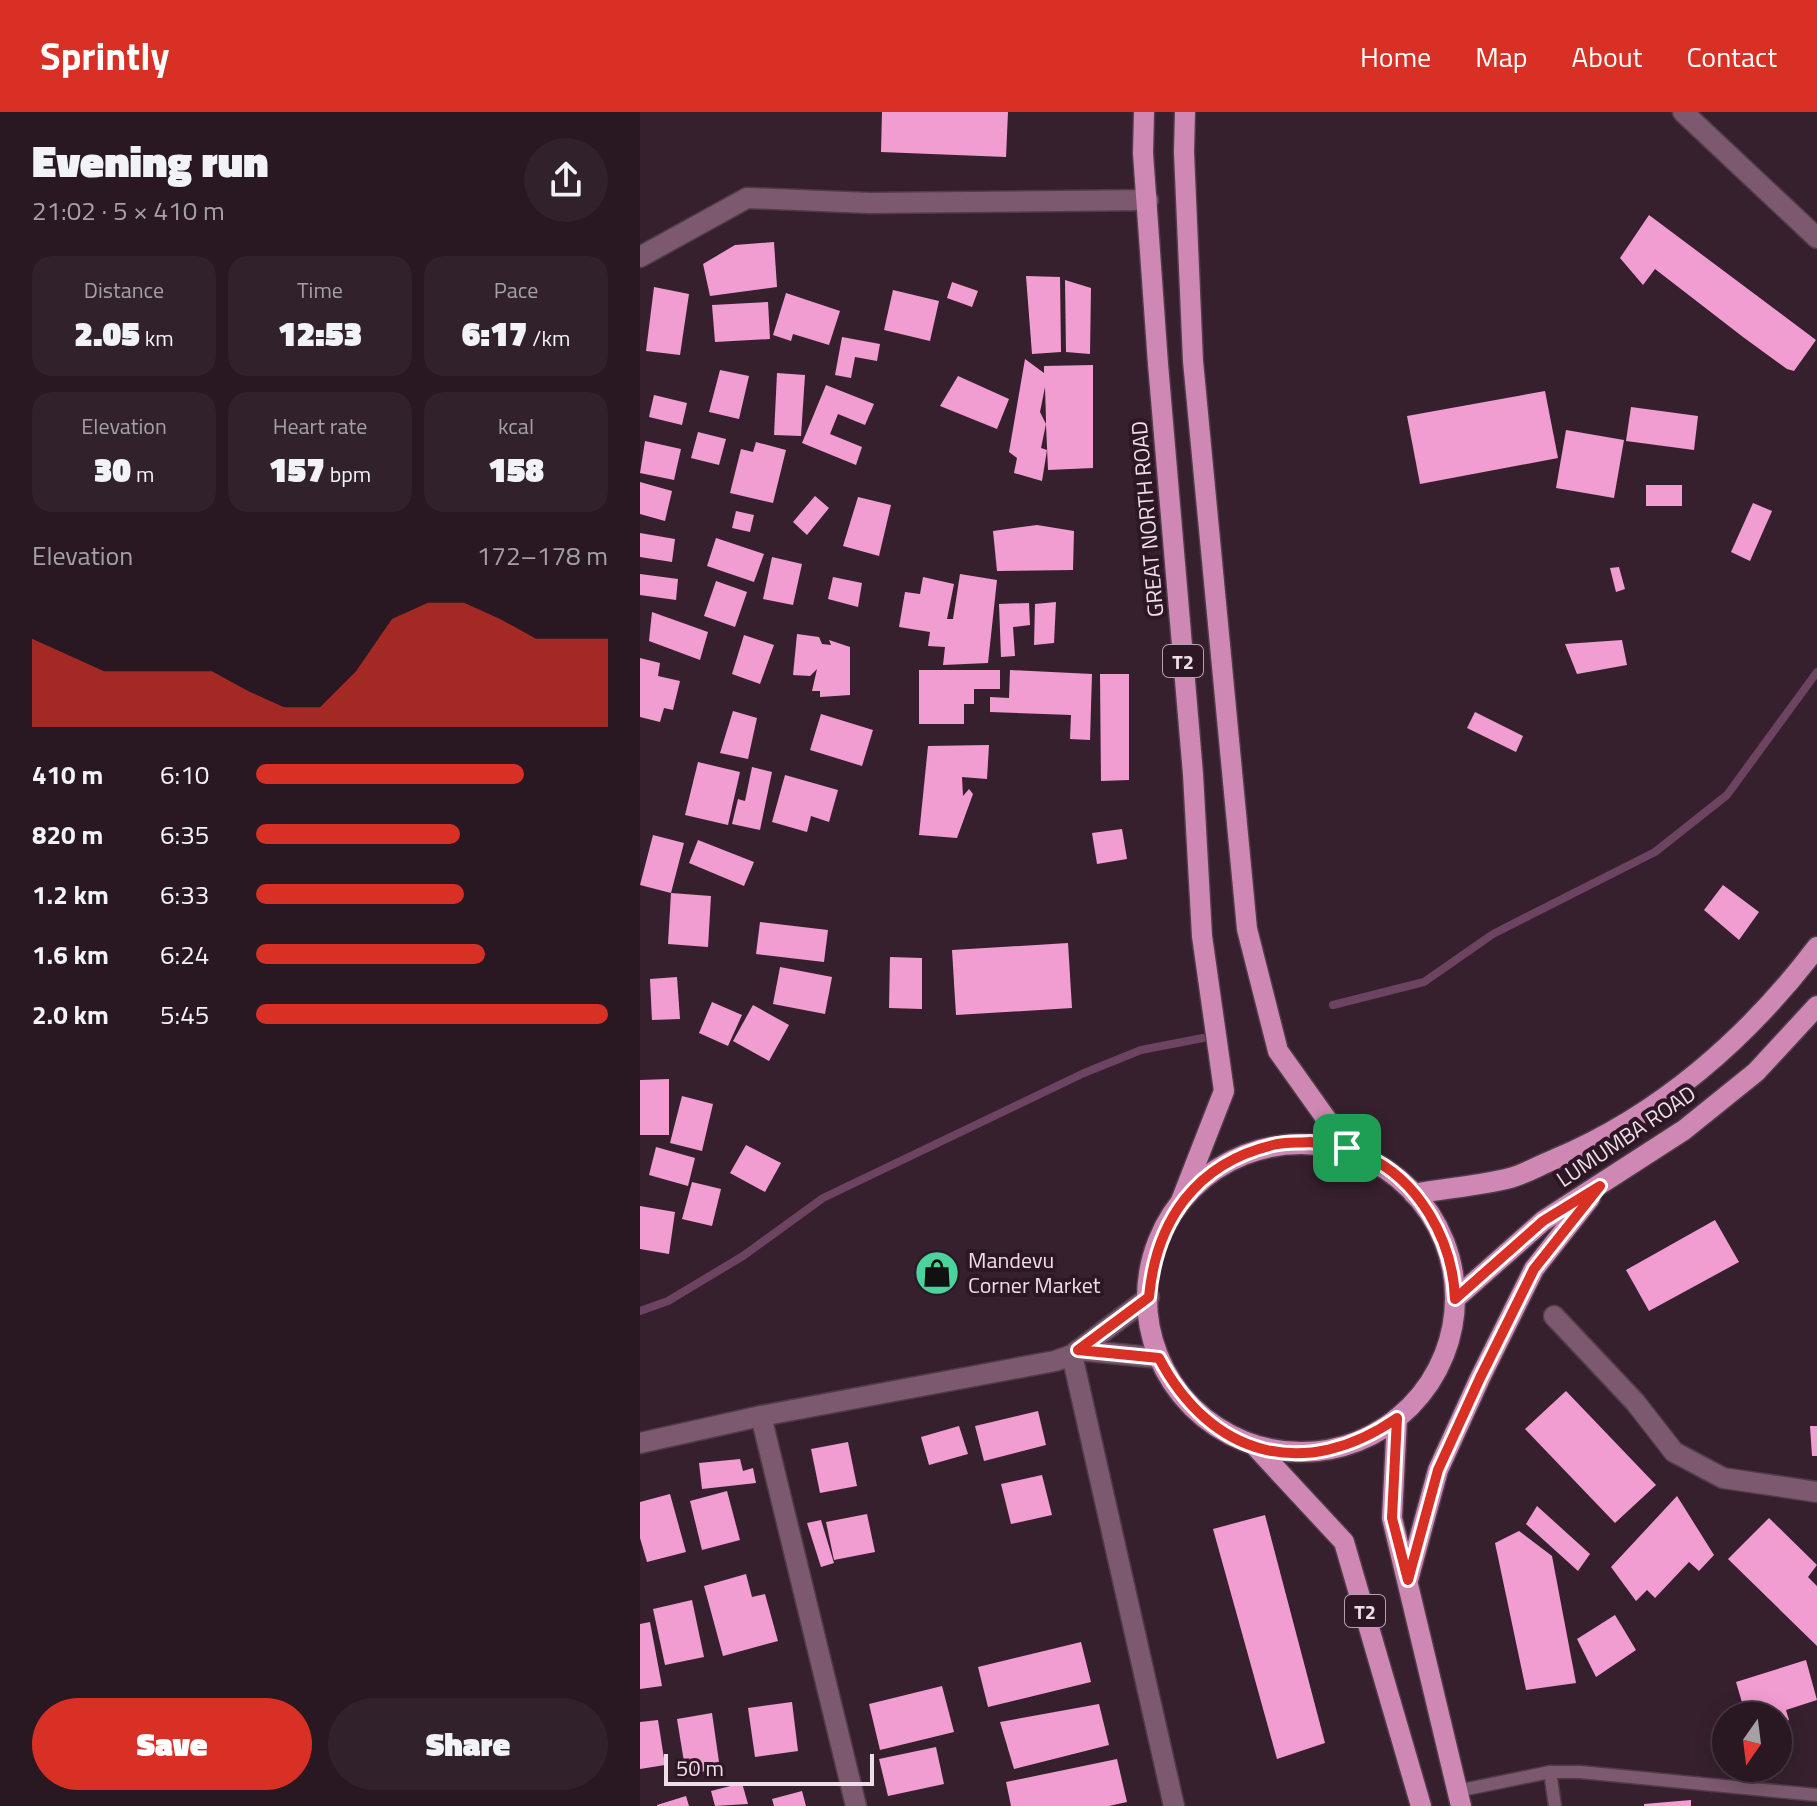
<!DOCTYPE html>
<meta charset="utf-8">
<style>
body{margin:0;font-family:"Titillium Web",sans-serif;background:#31212a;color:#f1f3f6;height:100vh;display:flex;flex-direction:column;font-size:30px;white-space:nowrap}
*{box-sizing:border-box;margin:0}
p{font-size:26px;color:#a5a0a5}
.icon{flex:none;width:44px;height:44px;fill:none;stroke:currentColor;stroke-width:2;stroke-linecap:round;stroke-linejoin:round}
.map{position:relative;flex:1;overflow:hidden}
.details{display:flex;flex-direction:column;background:#291822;width:640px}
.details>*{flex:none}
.needle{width:52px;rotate:194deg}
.fabs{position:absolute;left:1072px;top:1590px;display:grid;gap:16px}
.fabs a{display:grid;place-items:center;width:80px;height:80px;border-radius:50%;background:#291822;box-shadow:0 4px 20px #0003,0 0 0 2px #453740;font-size:40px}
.scale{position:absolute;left:24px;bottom:20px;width:210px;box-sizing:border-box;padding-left:8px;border:4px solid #eddee7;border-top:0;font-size:22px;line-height:28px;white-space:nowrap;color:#eddee7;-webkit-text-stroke:6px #2d1725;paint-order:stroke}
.pin{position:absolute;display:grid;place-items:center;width:68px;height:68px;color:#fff;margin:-34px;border-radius:16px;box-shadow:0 4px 12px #0006}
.round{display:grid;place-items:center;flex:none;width:84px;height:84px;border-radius:42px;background:#31212a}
.summary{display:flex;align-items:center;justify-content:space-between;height:136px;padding:0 32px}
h1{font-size:44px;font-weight:800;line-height:60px}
.figures{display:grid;grid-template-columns:repeat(3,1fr);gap:12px;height:136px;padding:8px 32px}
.figures div{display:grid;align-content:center;border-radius:20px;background:#31212a;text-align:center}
.figures b{font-size:34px;font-weight:800}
.figures small{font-size:22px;font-weight:400}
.figures p{font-size:22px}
.chart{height:224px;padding:16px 32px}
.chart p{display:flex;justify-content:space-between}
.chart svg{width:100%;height:144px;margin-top:8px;fill:#d93025;opacity:.7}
.cta{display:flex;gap:16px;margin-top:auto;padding:16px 32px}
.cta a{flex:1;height:92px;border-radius:48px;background:#d93025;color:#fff;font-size:32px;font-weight:800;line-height:92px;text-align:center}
.cta a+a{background:#31212a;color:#f1f3f6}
ul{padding:0 32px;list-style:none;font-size:26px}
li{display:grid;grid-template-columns:128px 96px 1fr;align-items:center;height:60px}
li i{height:20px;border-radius:10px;background:#d93025}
header{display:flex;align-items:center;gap:48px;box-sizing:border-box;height:112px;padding:0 40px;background:#d93025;color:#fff}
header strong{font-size:38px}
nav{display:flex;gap:44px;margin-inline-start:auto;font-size:28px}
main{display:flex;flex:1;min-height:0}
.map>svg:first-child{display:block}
</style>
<header>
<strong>Sprintly</strong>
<nav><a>Home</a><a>Map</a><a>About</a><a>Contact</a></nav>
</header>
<main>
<section class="details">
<div class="summary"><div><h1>Evening run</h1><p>21:02 · 5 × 410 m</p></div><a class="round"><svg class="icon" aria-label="share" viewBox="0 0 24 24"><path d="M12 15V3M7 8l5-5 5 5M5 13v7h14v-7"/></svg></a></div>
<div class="figures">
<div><p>Distance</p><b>2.05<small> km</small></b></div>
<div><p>Time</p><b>12:53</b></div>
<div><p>Pace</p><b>6:17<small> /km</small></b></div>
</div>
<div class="figures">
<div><p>Elevation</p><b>30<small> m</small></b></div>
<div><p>Heart rate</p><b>157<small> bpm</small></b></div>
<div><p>kcal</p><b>158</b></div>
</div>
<div class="chart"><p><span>Elevation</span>172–178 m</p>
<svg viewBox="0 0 160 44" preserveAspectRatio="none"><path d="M0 44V17L10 22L20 27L30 27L40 27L50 27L60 33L70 38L80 38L90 27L100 11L110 6L120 6L130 11L140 17L150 17L160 17V44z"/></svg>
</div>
<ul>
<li><b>410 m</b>6:10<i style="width:76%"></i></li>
<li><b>820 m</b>6:35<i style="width:58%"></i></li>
<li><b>1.2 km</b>6:33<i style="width:59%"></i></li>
<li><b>1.6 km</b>6:24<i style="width:65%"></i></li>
<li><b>2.0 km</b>5:45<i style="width:100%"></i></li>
</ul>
<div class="cta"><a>Save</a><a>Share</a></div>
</section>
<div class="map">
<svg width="1177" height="1694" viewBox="0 0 1177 1694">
<rect width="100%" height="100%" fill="#37202e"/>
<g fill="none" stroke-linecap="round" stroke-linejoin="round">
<!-- stream -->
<g stroke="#6c4360" stroke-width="8">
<path d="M693 893 784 870 853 822 1015 740 1087 683 1177 560"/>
<path d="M0 1199 28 1189 103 1144 183 1086 444 961 501 938 563 926"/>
</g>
</g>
<!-- building -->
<g fill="#f29dd2" fill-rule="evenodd">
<path d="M242 0H368L366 45 241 40Z"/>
<path d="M1009 103 1176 228 1154 259 1147 257 1103 225 1015 157 1003 173 980 146Z"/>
<path d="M134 130 137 175 70 184 63 152 95 133Z"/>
<path d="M386 164 420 165 421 240 392 242Z"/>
<path d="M425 168 451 176 450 242 426 240Z"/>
<path d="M312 170 338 179 332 195 307 186Z"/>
<path d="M14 175 49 182 40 243 6 239Z"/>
<path d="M253 178 299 189 290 229 244 218Z"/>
<path d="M146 181 200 199 189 233 153 222 151 229 133 223Z"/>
<path d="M128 190 130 227 75 230 72 193Z"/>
<path d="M202 225 240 232 237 249 215 245 211 266 195 263Z"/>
<path d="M385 247 404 261V254L453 253V356L408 358 406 312 401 336 407 338 402 369 374 361 377 346 369 340ZM405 275 406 308V312L400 300Z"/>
<path d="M80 258 109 264 99 307 69 300Z"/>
<path d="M137 261 165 263 161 324 134 323Z"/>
<path d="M318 264 369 287 357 317 300 294Z"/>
<path d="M186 273 234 292 225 313 198 302 190 322 222 335 216 353 162 331Z"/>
<path d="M905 279 918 346 780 372 767 304Z"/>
<path d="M14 283 47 291 42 313 9 305Z"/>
<path d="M991 295 1058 304 1054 338 986 329Z"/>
<path d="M926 318 984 328 974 386 916 376Z"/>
<path d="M58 320 86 327 79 353 51 346Z"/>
<path d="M5 329 41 337 34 368 0 361Z"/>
<path d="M116 330 146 338 133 391 90 381 101 337 113 340Z"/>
<path d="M0 370 32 379 25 409 0 402Z"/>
<rect x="1006" y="373" width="36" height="21"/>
<path d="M175 384 189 396 167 423 153 410Z"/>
<path d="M218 385 251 393 239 444 203 434Z"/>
<path d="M1113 391 1132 399 1110 449 1091 440Z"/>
<path d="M96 399 114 403 110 420 92 416Z"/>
<path d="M397 413 434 419 433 458 357 459 353 419Z"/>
<path d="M0 421 35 427 32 450 0 445Z"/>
<path d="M76 426 124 442 114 470 67 454Z"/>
<path d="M132 445 162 452 153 493 123 487Z"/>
<path d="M979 455 985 477 976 480 970 456Z"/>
<path d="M0 462 38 467 36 488 0 483Z"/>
<path d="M320 462 357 468 348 551 303 553 305 535 288 534 290 520 259 515 265 480 280 482 283 465 314 472 307 507H313Z"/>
<path d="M193 465 222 471 218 495 188 487Z"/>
<path d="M76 469 107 480 95 515 64 504Z"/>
<path d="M416 490 414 531 394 533 395 492Z"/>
<path d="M389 491 390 513 373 515 375 544 361 545 359 492Z"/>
<path d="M12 500 68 520 60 548 9 529Z"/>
<path d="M157 522 179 525 182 532 191 533 189 528 210 535V583L180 585V579H172L177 557 170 564 153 563Z"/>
<path d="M104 523 134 533 120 572 92 562Z"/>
<path d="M982 528 987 553 937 562 925 532Z"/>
<path d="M0 546 20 551 18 564 40 569 33 598 24 596 20 610 0 605Z"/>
<path d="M279 558H360V577H334V592H324V612H279Z"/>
<path d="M370 558 452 562 450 628 430 627 431 603 350 600V585L369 586Z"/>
<path d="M460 562H489V668L461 669Z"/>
<path d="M93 599 117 606 108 647 80 641Z"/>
<path d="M835 600 883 624 876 640 827 616Z"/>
<path d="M181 602 233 618 222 654 170 638Z"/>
<path d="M349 633 347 667 322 665 323 684 329 677 333 682 317 726 279 723 288 634Z"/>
<path d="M58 650 100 660 88 713 45 703Z"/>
<path d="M112 655 132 660 120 718 92 712 98 687 105 689Z"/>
<path d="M145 663 198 678 189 710 171 704 167 720 132 710Z"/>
<path d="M482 717 487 747 457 752 452 721Z"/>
<path d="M13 723 44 731 31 781 71 784 68 835 28 832 31 781 0 773Z"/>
<path d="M58 728 114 750 104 774 49 751Z"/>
<path d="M1083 773 1119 800 1099 828 1064 798Z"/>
<path d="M120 810 188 818 184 850 116 842Z"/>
<path d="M428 831 432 896 316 903 312 838Z"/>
<path d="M250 845 282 846V897L249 896Z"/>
<path d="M140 855 192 865 185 902 133 892Z"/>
<path d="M37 865 40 907 12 908 10 867Z"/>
<path d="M72 890 102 903 88 934 59 921Z"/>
<path d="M113 893 149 913 129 949 93 929Z"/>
<path d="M29 967V1023H0V968Z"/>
<path d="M42 984 73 992 62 1039 30 1031Z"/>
<path d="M106 1033 141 1051 125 1080 90 1061Z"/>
<path d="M16 1035 55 1046 48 1074 9 1063Z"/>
<path d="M52 1070 81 1077 72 1114 42 1107Z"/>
<path d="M0 1094 35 1100 29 1142 0 1137Z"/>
<path d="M1075 1108 1099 1150 1009 1199 986 1158Z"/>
<path d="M926 1279 1016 1373 975 1411 885 1317Z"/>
<path d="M398 1299 406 1333 344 1349 335 1314Z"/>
<path d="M319 1314 328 1342 289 1353 281 1325Z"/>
<path d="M1170 1314H1177V1344H1172Z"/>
<path d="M208 1330 217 1374 180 1381 171 1337Z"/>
<path d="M100 1347 103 1359 113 1356 116 1371 62 1377 59 1351Z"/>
<path d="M402 1363 412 1403 371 1412 361 1372Z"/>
<path d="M87 1379 100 1428 62 1438 50 1389Z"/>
<path d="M30 1382 46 1440 7 1450 0 1426V1390Z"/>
<path d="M1037 1384 1074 1443 1059 1459 1049 1450 1015 1486 1007 1478 996 1489 971 1455Z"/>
<path d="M897 1394 950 1442 938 1459 886 1412Z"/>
<path d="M227 1402 235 1440 194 1448 186 1410Z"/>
<path d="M625 1403 685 1631 637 1647 573 1417Z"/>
<path d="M1129 1406 1177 1453 1168 1465 1177 1474V1534L1088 1447Z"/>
<path d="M181 1408 194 1451 181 1455 167 1411Z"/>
<path d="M879 1419 912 1444 936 1571 886 1578 855 1431Z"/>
<path d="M106 1462 112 1485 125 1482 138 1529 83 1544 64 1474Z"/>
<path d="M52 1488 64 1545 25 1553 13 1497Z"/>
<path d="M975 1503 996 1538 956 1565 937 1527Z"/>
<path d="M10 1510 22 1574 0 1577V1512Z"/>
<path d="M441 1530 451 1570 348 1595 338 1555Z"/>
<path d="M1166 1548 1177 1588 1146 1598 1149 1608 1138 1612V1604H1106L1096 1570Z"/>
<path d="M302 1574 314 1620 240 1638 229 1592Z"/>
<path d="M152 1590 158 1639 115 1645 108 1596Z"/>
<path d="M459 1592 469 1633 374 1657 360 1610Z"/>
<path d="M72 1601 80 1657 46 1662 37 1607Z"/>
<path d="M18 1608 25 1653 0 1657V1610Z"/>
<path d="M296 1635 304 1672 248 1684 239 1647Z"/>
<path d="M477 1647 487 1690 469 1694H371L366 1670Z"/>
<path d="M102 1671 108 1692 75 1694 71 1679Z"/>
<path d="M162 1679 166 1694H134L132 1687Z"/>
<path d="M46 1684 49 1694H17V1693Z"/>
<path d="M1051 1688V1694H1004V1692Z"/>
</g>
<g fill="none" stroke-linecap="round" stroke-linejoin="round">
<!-- service casing -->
<g stroke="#503b48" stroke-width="15">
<g id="service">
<path d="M910 1660 915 1694"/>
<path d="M817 1679 910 1660H940L1177 1683"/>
</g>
</g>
<!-- minor casing -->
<g stroke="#503b48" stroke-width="23">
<g id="minor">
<path d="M1043 0 1177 126"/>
<path d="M0 145 107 86 229 91 508 88"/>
<path d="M914 1204 995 1290 1034 1340 1083 1366 1177 1380"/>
<path d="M438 1238 519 1246"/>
<path d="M432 1243 534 1694"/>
<path d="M121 1304 216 1694"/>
<path d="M0 1331 121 1304 415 1249 432 1243 509 1185"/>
</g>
</g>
<!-- primary casing -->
<g stroke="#503b48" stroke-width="23">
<g id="primary">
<path d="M504 0 503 41 518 252 553 662 562 824 584 979 541 1089"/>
<path d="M545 0 544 40 553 249 607 817 638 939 707 1036"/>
<circle cx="661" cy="1186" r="154"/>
<path d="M774 1082C805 1076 839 1074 870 1066 885 1062 900 1053 915 1047 1020 1003 1108 926 1177 835"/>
<path d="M815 1187 903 1109 1044 1018 1116 960 1177 894"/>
<path d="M757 1306 752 1406 821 1694"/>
<path d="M615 1334 704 1430 781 1694"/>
<path d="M768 1468 798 1358 840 1266 894 1157 950 1086"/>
</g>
</g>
<!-- service -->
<use href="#service" stroke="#7c596e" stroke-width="12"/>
<!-- minor -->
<use href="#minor" stroke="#7c596e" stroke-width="20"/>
<!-- primary -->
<use href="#primary" stroke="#cf88b4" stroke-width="20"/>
</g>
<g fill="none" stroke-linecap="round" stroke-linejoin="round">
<!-- route casing -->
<g stroke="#fff" stroke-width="16">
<path id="route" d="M670 1030C689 1033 707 1035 724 1043 779 1067 813 1129 815 1187L903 1109 960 1074 894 1157 840 1266 798 1358 768 1468 752 1406 757 1306C665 1370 571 1345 519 1246L438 1238 509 1185C516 1109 556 1051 633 1033 645 1030 658 1031 670 1030Z"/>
</g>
<!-- route -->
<use href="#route" stroke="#d93025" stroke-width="10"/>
</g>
<!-- icons -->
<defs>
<g id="shop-disc" transform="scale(2.3)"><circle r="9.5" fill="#4ad49c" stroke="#2d1725"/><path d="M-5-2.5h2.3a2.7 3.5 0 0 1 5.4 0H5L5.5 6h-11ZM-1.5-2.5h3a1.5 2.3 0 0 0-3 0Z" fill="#111"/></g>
</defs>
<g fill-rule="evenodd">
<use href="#shop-disc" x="297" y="1161"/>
</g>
<g text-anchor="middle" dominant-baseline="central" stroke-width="8" stroke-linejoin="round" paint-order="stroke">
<!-- shield labels -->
<g fill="#2d1725" stroke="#b3a2ad" stroke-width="2">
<rect x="523" y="533" width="40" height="32" rx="6"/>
<rect x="705" y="1483" width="40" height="32" rx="6"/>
</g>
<g font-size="20" font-weight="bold" fill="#eddee7">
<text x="543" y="549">T2</text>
<text x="725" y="1499">T2</text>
</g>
<!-- street labels -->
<g font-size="22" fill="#eddee7" stroke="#2d1725">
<text transform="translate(507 407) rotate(-95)">GREAT NORTH ROAD</text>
<text transform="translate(986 1024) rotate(-34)">LUMUMBA ROAD</text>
</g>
<!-- poi labels -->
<g font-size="22" fill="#eddee7" stroke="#2d1725" text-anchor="start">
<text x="328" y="1148">Mandevu<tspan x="328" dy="25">Corner Market</tspan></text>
</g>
</g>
</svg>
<div class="fabs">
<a><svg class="needle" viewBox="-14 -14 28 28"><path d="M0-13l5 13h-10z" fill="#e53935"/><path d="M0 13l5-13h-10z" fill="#a5a0a5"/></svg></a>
</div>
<div class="scale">50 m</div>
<div class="pin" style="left:707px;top:1036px;background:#1e9e55"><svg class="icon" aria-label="arrive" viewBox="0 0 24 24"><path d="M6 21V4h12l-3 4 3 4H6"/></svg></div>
</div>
</main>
